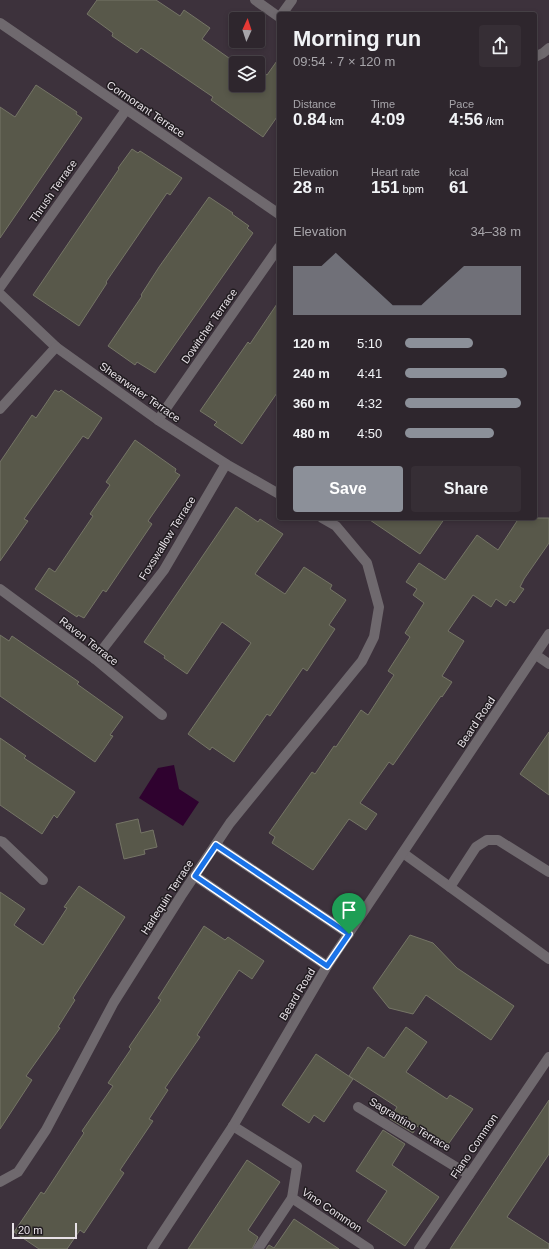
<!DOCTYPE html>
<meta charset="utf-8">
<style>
body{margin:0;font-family:Helvetica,sans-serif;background:#362e35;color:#f1f3f6;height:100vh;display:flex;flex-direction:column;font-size:15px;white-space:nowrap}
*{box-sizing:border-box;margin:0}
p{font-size:13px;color:#a7a5aa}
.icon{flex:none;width:22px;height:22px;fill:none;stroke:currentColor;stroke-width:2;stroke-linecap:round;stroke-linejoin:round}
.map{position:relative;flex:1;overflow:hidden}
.drawer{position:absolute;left:277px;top:12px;width:260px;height:508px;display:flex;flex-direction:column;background:#2e262d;border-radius:4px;box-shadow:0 2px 6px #0003,0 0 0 1px #494349}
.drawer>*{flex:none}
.needle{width:26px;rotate:3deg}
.tools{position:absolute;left:229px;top:12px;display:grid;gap:8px}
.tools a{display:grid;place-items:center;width:36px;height:36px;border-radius:4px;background:#2e262d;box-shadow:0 2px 6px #0003,0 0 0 1px #494349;font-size:20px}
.scale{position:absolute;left:12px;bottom:10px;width:65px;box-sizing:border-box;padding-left:4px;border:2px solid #e7e1e7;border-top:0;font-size:11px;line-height:14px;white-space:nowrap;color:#e7e1e7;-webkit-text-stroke:3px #211c20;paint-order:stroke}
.pin{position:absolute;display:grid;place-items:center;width:34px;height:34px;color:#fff;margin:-41px -17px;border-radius:50% 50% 50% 0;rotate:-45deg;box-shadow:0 0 4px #0007}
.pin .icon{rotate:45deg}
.round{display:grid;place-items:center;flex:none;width:42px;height:42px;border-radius:4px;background:#362e35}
.overview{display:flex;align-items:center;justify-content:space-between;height:68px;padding:0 16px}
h1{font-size:22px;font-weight:700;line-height:30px}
.metrics{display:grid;grid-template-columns:repeat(3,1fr);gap:6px;height:68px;padding:4px 16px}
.metrics div{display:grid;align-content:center}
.metrics b{font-size:17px;font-weight:700}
.metrics small{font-size:11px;font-weight:400}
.metrics p{font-size:11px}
.chart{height:112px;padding:8px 16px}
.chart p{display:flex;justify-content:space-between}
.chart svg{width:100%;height:72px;margin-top:4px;fill:#8c9099;opacity:.7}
.action{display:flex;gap:8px;margin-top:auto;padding:8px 16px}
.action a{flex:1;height:46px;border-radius:4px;background:#8c9099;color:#fff;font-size:16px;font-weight:700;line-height:46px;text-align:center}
.action a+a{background:#362e35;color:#f1f3f6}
ul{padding:0 16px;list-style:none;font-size:13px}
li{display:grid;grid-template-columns:64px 48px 1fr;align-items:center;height:30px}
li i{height:10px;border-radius:5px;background:#8c9099}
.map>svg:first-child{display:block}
</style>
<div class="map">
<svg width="549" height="1249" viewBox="0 0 549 1249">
<rect width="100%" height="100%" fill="#3d323c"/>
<!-- water -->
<path fill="#2f022f" d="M174 765 179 789 199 802 183 826 139 798 158 768Z"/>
<!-- building -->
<g fill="#58584a" stroke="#757566">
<path d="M97 0H156L180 16 184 10 210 28 202 39 236 63V85H258V69L267 75 279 58V114L263 137 211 100 213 97 141 48 137 53 112 36 113 33 87 14Z"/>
<path d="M36 85 77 112 76 114 82 118 0 238V107L15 117Z"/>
<path d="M132 149 138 153 140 151 182 178 170 195 167 193 130 247 106 282 107 283 79 326 33 295 119 169 118 168Z"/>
<path d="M209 197 233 213 232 214 249 226 247 228 253 233 155 373 137 362 135 365 108 346 142 296 141 295 159 267Z"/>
<path d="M279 301V390L242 444 214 425 217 422 200 411 248 342 250 344Z"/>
<path d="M55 390 59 392 61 390 102 418 88 439 83 436 24 519 28 521 0 561V462L32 415 36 418Z"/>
<path d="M135 440 176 469 175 472 180 475 148 521 152 524 106 592 103 590 84 618 78 615 77 617 35 589 49 568 55 572 93 516 90 514 110 485 106 482Z"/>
<path d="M236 507 258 522 260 519 283 534 255 574 285 594 304 567 332 585 330 589 346 600 329 625 335 629 307 671 303 668 270 716 267 714 234 762 212 747 210 750 188 734 251 643 222 622 187 674 164 658 165 656 144 642Z"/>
<path d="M367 518H445L420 554Z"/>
<path d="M519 518H549V543L524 579 520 587 524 589 514 603 510 600 506 606 496 599 491 607 473 595 448 631 464 641 442 676 452 682 442 697 441 696 393 765 389 762 360 803 377 814 366 830 349 819 313 870 272 843 275 837 269 833 312 772 315 774 334 746 336 747 361 710 368 715 394 675 388 671 410 637 405 633 424 603 413 595 417 589 406 582 419 563 445 580 477 535 498 550Z"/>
<path d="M0 635 9 641 12 636 79 682 77 684 123 717 110 735 113 736 95 762 0 696Z"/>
<path d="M549 732V795L520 774Z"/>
<path d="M0 738 26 756 24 758 75 792 57 818 54 815 42 834 0 805Z"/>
<path d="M138 819 141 833 153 830 157 847 144 850 145 854 124 859 116 824Z"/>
<path d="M79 886 125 917 73 998 75 1000 58 1027 60 1028 26 1076 32 1080 0 1129V892L25 909 14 925 43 945 67 908 64 907Z"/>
<path d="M204 926 225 940 228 937 264 961 252 979 239 970 217 1004 197 1035 200 1037 165 1088 168 1090 149 1119 153 1121 120 1170 124 1173 84 1233 80 1230 67 1249H39L14 1232 41 1192 44 1194 84 1133 82 1131 113 1086 108 1083 131 1049 129 1047 161 1000 158 998Z"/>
<path d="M410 935 433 943 457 968 514 1006 491 1040 426 995 413 1014 389 1008 373 988Z"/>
<path d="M406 1027 427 1042 406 1072 447 1099 450 1095 473 1109 447 1146 417 1126 413 1133 390 1119 397 1107 349 1076 368 1047 384 1058Z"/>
<path d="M316 1054 353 1079 324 1122 314 1115 309 1123 282 1105Z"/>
<path d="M549 1100V1154L507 1217 549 1244V1249H450Z"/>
<path d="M383 1130 405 1144 392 1165 439 1197 405 1246 367 1221 387 1191 356 1171Z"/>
<path d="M247 1160 280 1182 248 1230 258 1237 252 1249H188Z"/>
<path d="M294 1219 339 1249H266L269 1245 274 1248Z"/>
</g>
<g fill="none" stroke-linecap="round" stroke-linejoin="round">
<!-- service -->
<g stroke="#6f696e" stroke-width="10">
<path d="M403 853 549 959"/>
<path d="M450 887 476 847 487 840H498L549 872"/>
</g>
<!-- minor -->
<g stroke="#6f696e" stroke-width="10">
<path d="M255 0 279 17"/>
<path d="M282 14 292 0"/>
<path d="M0 23 279 214"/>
<path d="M535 57 543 53 549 48"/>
<path d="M0 287 126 110"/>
<path d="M0 294 56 347 158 420 226 464 279 494"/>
<path d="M0 409 56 347"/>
<path d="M158 420 279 247"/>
<path d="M0 589 95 659 162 715"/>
<path d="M536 655 549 664"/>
<path d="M95 659 164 570 226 464"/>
<path d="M0 841 3 842 43 880"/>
<path d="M216 845 349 934"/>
<path d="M195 876 327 966"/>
<path d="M358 1107 469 1175"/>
<path d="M233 1126 297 1166 292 1198 369 1249"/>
<path d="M0 1182 18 1172 46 1130 114 1002 181 896 230 823 362 661 374 637 379 607 367 563 336 526 322 518"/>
<path d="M152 1249 233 1126 327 966 549 634"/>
<path d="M258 1249 292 1198"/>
<path d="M419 1249 549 1057"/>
</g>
</g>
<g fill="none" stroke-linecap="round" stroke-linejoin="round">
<!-- route casing -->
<g stroke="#fff" stroke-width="8">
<path id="route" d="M216 845 349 934 327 966 195 876Z"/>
</g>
<!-- route -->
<use href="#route" stroke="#1a73e8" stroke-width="5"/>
</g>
<g text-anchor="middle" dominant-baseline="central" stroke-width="3" stroke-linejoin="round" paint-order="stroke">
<!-- street labels -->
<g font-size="11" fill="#e7e1e7" stroke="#211c20">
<text transform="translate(146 109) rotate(34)">Cormorant Terrace</text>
<text transform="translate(53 191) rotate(-55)">Thrush Terrace</text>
<text transform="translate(209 326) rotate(-55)">Dowitcher Terrace</text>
<text transform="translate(140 392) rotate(35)">Shearwater Terrace</text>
<text transform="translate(167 538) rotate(-58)">Foxswallow Terrace</text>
<text transform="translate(89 641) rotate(38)">Raven Terrace</text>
<text transform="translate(476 722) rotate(-56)">Beard Road</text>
<text transform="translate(167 897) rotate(-57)">Harlequin Terrace</text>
<text transform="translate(297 994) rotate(-59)">Beard Road</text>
<text transform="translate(410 1124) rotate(31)">Sagrantino Terrace</text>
<text transform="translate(474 1146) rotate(-56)">Fiano Common</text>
<text transform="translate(332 1210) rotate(34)">Vino Common</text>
</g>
</g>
</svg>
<div class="tools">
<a><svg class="needle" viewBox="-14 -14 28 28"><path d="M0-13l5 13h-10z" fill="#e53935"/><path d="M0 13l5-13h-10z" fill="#a7a5aa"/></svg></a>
<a><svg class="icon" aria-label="layers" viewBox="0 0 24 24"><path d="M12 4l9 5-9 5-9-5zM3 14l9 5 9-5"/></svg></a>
</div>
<div class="scale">20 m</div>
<div class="pin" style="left:349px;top:934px;background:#1e9e55"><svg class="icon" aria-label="arrive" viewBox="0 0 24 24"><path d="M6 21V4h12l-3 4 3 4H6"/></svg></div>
<section class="drawer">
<div class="overview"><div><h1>Morning run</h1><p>09:54 · 7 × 120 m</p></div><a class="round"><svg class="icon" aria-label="share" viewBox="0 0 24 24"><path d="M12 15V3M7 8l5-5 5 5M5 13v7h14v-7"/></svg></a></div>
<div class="metrics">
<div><p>Distance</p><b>0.84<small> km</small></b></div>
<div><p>Time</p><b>4:09</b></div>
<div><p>Pace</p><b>4:56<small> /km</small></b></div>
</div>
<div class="metrics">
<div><p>Elevation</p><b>28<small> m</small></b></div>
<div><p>Heart rate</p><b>151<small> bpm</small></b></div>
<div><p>kcal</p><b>61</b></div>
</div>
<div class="chart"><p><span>Elevation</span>34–38 m</p>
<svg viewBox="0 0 160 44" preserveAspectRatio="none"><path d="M0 44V14L10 14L20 14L30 6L40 14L50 22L60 30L70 38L80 38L90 38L100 30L110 22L120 14L130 14L140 14L150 14L160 14V44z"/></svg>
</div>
<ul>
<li><b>120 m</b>5:10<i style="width:59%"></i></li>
<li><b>240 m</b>4:41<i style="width:88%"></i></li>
<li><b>360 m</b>4:32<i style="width:100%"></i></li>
<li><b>480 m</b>4:50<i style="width:77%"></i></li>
</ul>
<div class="action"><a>Save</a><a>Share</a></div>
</section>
</div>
